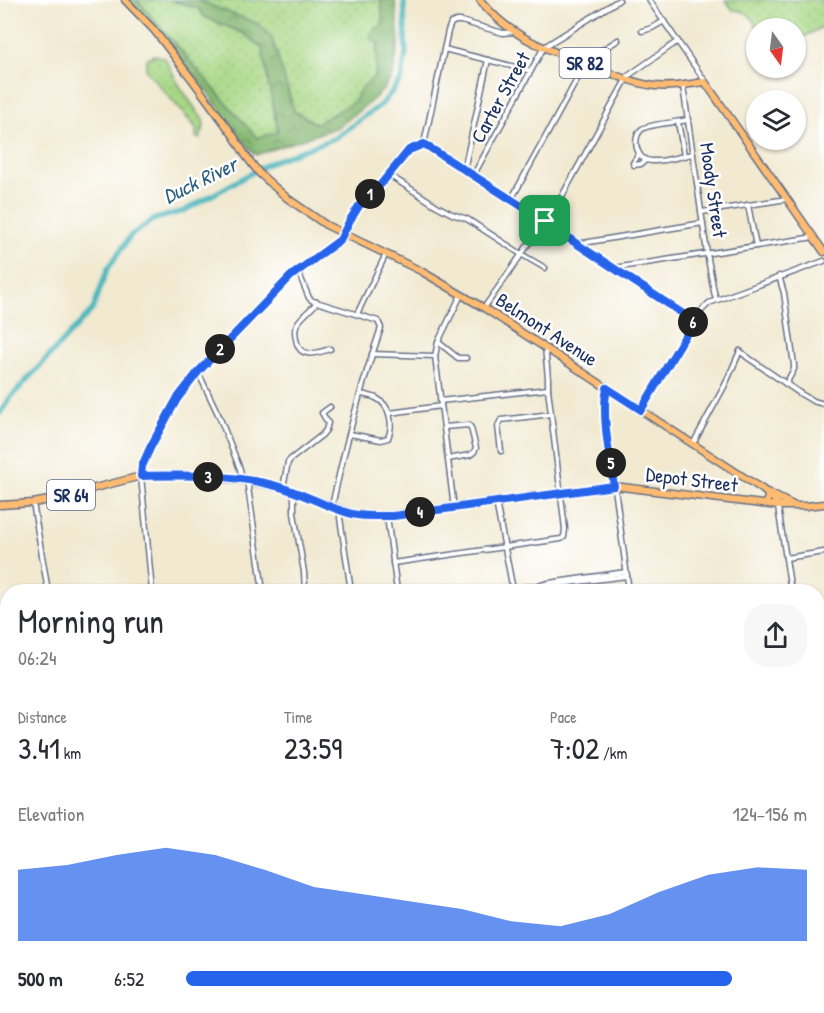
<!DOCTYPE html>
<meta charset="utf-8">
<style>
body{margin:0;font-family:"Patrick Hand",sans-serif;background:#f7f7f7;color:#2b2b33;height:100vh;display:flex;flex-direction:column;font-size:22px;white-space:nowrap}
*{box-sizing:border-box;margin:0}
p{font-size:20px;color:#7c7c81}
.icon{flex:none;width:33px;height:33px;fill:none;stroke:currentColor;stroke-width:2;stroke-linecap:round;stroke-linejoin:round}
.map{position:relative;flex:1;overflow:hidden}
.side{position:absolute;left:0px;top:584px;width:825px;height:430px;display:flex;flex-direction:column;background:#fff;border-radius:24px 24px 0 0;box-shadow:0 2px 4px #0004}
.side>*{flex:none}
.needle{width:39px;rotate:166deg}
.tools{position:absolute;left:746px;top:18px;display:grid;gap:12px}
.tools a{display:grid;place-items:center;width:60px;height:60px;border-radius:50%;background:#fff;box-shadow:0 2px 4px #0004;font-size:30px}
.pin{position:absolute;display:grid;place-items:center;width:51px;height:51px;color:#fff;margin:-26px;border-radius:12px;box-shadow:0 3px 9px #0006}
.km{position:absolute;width:30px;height:30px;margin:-15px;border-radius:50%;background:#222;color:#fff;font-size:16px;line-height:30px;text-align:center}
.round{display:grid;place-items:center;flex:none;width:63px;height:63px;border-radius:24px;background:#f7f7f7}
.summary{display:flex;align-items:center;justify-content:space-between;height:102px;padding:0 18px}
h1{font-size:33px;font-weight:600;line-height:45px}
.stats{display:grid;grid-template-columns:repeat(3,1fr);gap:9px;height:102px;padding:6px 18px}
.stats div{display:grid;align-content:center}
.stats b{font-size:30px;font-weight:600}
.stats small{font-size:16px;font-weight:400}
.stats p{font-size:16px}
.chart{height:168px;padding:12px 18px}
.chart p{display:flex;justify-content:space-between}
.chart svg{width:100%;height:108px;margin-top:6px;fill:#2563eb;opacity:.7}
ul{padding:0 18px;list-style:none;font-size:20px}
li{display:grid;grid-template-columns:96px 72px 1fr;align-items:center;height:45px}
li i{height:15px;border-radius:8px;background:#2563eb}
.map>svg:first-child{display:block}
</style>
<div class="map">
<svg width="824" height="1013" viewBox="0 0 824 1013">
<defs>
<pattern id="grass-dots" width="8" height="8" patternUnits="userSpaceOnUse" patternTransform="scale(1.5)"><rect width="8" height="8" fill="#a8d785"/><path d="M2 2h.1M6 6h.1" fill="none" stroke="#90b975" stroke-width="1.8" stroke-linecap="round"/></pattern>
<pattern id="forest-crowns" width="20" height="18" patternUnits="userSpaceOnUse" patternTransform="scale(1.5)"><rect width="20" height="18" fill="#86b872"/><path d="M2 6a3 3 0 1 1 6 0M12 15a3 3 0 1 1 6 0" fill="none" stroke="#6d9661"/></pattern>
</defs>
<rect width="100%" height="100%" fill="#fff"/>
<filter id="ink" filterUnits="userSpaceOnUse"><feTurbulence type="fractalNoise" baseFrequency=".0167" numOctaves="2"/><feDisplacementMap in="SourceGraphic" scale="12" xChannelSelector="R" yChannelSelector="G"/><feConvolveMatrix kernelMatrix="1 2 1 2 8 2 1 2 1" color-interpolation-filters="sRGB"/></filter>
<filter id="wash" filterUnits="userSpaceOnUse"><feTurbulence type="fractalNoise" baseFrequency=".008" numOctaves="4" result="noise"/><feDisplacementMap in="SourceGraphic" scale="24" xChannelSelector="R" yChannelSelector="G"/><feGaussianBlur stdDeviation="1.35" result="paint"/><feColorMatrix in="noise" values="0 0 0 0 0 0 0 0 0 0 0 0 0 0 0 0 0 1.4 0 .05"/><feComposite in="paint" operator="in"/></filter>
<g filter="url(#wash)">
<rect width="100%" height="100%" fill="#f1e9d0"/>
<!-- grass -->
<g fill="url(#grass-dots)" stroke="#628372" stroke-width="1.5">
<path d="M137 0H171L199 9 204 17 243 33 262 48 278 133 256 138Z"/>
<path d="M197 0H381L383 25 373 31 378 43 375 76 361 89 354 102 317 124 294 111 272 38 258 24Z"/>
<path d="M725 0H824V26L795 42V28H757C751 15 748 11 733 10Z"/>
<path d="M154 55 165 58 179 85 203 120 204 127 200 139 196 137V128L146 70V59Z"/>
</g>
<!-- forest -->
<path fill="url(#forest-crowns)" stroke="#507468" stroke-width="1.5" d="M128 0H137L257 138 278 132 262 48 243 33 204 17 199 9 171 0H197L258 24 272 38 294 111 316 124 354 102 361 89 375 76 378 43 370 39 373 31 383 25 381 0H395L399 41 393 74 384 89 369 103 338 127 256 155C234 134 220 108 202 85 178 55 153 28 128 0Z"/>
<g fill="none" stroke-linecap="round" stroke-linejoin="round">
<!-- river -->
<path stroke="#47b6bd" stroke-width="5" d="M0 413 10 398 93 309 107 270 131 235 155 219 184 211 271 162 335 138 383 103 401 80 406 54 404 0"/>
</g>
</g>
<g filter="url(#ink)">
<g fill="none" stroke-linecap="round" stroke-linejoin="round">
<!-- minor casing -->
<g stroke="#667086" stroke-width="7">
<g id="minor">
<path d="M649 0 705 81"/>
<path d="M642 31 652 28 664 21"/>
<path d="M444 49 531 71"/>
<path d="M683 86 707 253 714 292 716 299"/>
<path d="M688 120C678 122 650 124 642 129 631 138 636 161 652 161 665 162 680 156 693 154"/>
<path d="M678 122 684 155"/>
<path d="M424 144 545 221 577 244 694 321"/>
<path d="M639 154 633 163 634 165 641 164 646 160"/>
<path d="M464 170 488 60"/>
<path d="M389 175 437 206 452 214 467 219 521 254 545 268"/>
<path d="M473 176 544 47 619 0"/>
<path d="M511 200 586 63 591 57 618 40"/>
<path d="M748 205 756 246"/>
<path d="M702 212 787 199"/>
<path d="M577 244 703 223"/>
<path d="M614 268 814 237"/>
<path d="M298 271 309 298 313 301 378 321 381 328C361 386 345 446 332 506"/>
<path d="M779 276 784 293 794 365V369L786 384"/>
<path d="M317 302C311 310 302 316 297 324 294 329 295 334 296 339 299 359 315 354 330 349"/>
<path d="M484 308 542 225 550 218 628 76 678 41"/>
<path d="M357 314 386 254"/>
<path d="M438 342 458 358H466"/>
<path d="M372 354 435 356"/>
<path d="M198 372 219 416 240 469 242 480"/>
<path d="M607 389 605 399V415L629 591"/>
<path d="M440 401 548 389"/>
<path d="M641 410 694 321 702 310 709 303 824 261"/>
<path d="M390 413 441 406"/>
<path d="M444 427 469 425 471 428 476 448 474 452 470 455 448 459"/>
<path d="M350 434 381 440 388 438C394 424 390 405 376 398 372 396 366 395 361 394"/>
<path d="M693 444 725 385 740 351 747 357 801 394 813 401 824 404"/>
<path d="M501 451 498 426 501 420 551 414"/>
<path d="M247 480 263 591"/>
<path d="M283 488 288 462 291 459 322 435 326 430 328 423 322 413 330 407"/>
<path d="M294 493V513L304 572 305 591"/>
<path d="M496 502 513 590"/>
<path d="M33 503 48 591"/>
<path d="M778 507 791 591"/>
<path d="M454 508 435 356 438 342 461 295"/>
<path d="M341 510 340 518 351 591"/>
<path d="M387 516 397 591"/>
<path d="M786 558 824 552"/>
<path d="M393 563 561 539 564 537 565 529 548 389V378L545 347"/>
<path d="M545 586 627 576"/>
<path d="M152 591 141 476 142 466 151 446 177 399 198 372 291 276 340 240 349 220 359 206 381 184 409 150 424 144 448 31 451 23 456 21H461L503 33 514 32"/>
<path d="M493 591 541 585 549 583 626 572"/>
<path d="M818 624H824"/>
<path d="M818 693 824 692"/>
<path d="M818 775 824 822"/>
<path d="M818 996 824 995"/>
<path d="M134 1006 135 1013"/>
<path d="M254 1006 255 1013"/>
<path d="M444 1006 451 1013"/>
<path d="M18 1013 27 1006"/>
<path d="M36 1013 45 1006"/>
<path d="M423 1013 428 1006"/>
<path d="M631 1013V1006"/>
<path d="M658 1013 659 1006"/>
<path d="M701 1013 743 1006"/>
</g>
</g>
<!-- major casing -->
<g stroke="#667086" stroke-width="9">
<g id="major">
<path d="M125 0 154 30 194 82 233 135 246 156 259 173 287 198 326 225 421 271 484 308 762 489 776 501 778 506"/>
<path d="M480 0C490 12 501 23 514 31 535 46 561 54 585 63 608 72 631 83 655 86 673 88 688 84 705 82L824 252"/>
<path d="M765 504 768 498 767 492 793 505"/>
<path d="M0 505 33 503 49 500 141 476 184 475 242 480 283 488 353 514 364 516 393 515 614 486 778 506H806L824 504"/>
<path d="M818 822 824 821"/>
<path d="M0 896 8 895"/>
</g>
</g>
<!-- minor -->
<use href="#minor" stroke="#fff" stroke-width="4"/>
<!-- major -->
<use href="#major" stroke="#febb71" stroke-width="6"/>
<!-- rail casing -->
<g stroke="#1b2f5e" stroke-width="4">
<path id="rail" d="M27 1013 36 1006"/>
</g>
<!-- rail -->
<use href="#rail" stroke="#fff" stroke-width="1.5" stroke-dasharray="4.5" stroke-linecap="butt"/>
</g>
</g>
<g fill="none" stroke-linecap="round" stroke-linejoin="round" filter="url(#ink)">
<!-- route casing -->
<g stroke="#fff" stroke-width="12">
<path id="route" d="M424 144 545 221 577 244 694 321 641 410 607 388C601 415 610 458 614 486L393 516C380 516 365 517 352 514 328 508 307 495 283 488 238 474 188 475 141 476L142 466 151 446 177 399 198 372 291 276 340 240 350 220 359 206 381 184 409 150Z"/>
</g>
<!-- route -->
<use href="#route" stroke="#2563eb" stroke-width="8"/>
</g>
<g text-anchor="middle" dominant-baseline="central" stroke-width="5" stroke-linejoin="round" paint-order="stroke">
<!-- shield labels -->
<g fill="#fff" stroke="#5f6d8e" stroke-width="1.5">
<rect x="559.5" y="48" width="51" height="30" rx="4.5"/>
<rect x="47" y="480" width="48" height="30" rx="4.5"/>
</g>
<g font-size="18" font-weight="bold" fill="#1b2f5e">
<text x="585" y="63">SR 82</text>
<text x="71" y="495">SR 64</text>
</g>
<!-- street labels -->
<g font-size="20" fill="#1b2f5e" stroke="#fff">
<text transform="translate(500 97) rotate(-61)">Carter Street</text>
<text transform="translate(714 190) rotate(82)">Moody Street</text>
<text transform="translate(547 329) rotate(33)">Belmont Avenue</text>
<text transform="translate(692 479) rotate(7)">Depot Street</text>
</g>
<!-- water labels -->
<g font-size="21" font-style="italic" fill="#2a5e7f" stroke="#fff">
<text transform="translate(200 180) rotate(-26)">Duck River</text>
</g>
</g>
</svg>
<div class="tools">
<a><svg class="needle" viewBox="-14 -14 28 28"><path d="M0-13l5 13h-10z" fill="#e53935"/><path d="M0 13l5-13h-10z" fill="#7c7c81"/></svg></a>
<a><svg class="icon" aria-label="layers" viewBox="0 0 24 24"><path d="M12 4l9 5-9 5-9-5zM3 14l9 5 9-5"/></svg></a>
</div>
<div class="pin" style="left:545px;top:221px;background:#1e9e55"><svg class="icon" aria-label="arrive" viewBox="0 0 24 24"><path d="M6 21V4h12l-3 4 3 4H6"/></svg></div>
<b class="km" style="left:370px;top:194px">1</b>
<b class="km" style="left:220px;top:349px">2</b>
<b class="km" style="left:208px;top:477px">3</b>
<b class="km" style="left:420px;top:512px">4</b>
<b class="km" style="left:611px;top:463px">5</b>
<b class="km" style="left:693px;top:322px">6</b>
<section class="side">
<div class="summary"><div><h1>Morning run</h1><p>06:24</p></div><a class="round"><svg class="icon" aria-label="share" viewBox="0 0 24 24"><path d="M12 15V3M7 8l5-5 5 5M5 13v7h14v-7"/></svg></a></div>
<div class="stats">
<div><p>Distance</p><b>3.41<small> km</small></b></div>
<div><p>Time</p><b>23:59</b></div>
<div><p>Pace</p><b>7:02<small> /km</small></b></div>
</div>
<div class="chart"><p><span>Elevation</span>124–156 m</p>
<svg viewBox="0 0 160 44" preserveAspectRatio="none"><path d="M0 44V15L10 13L20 9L30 6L40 9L50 15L60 22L70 25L80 28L90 31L100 36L110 38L120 33L130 24L140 17L150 14L160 15V44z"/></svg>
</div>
<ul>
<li><b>500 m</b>6:52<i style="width:88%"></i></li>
</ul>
</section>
</div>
